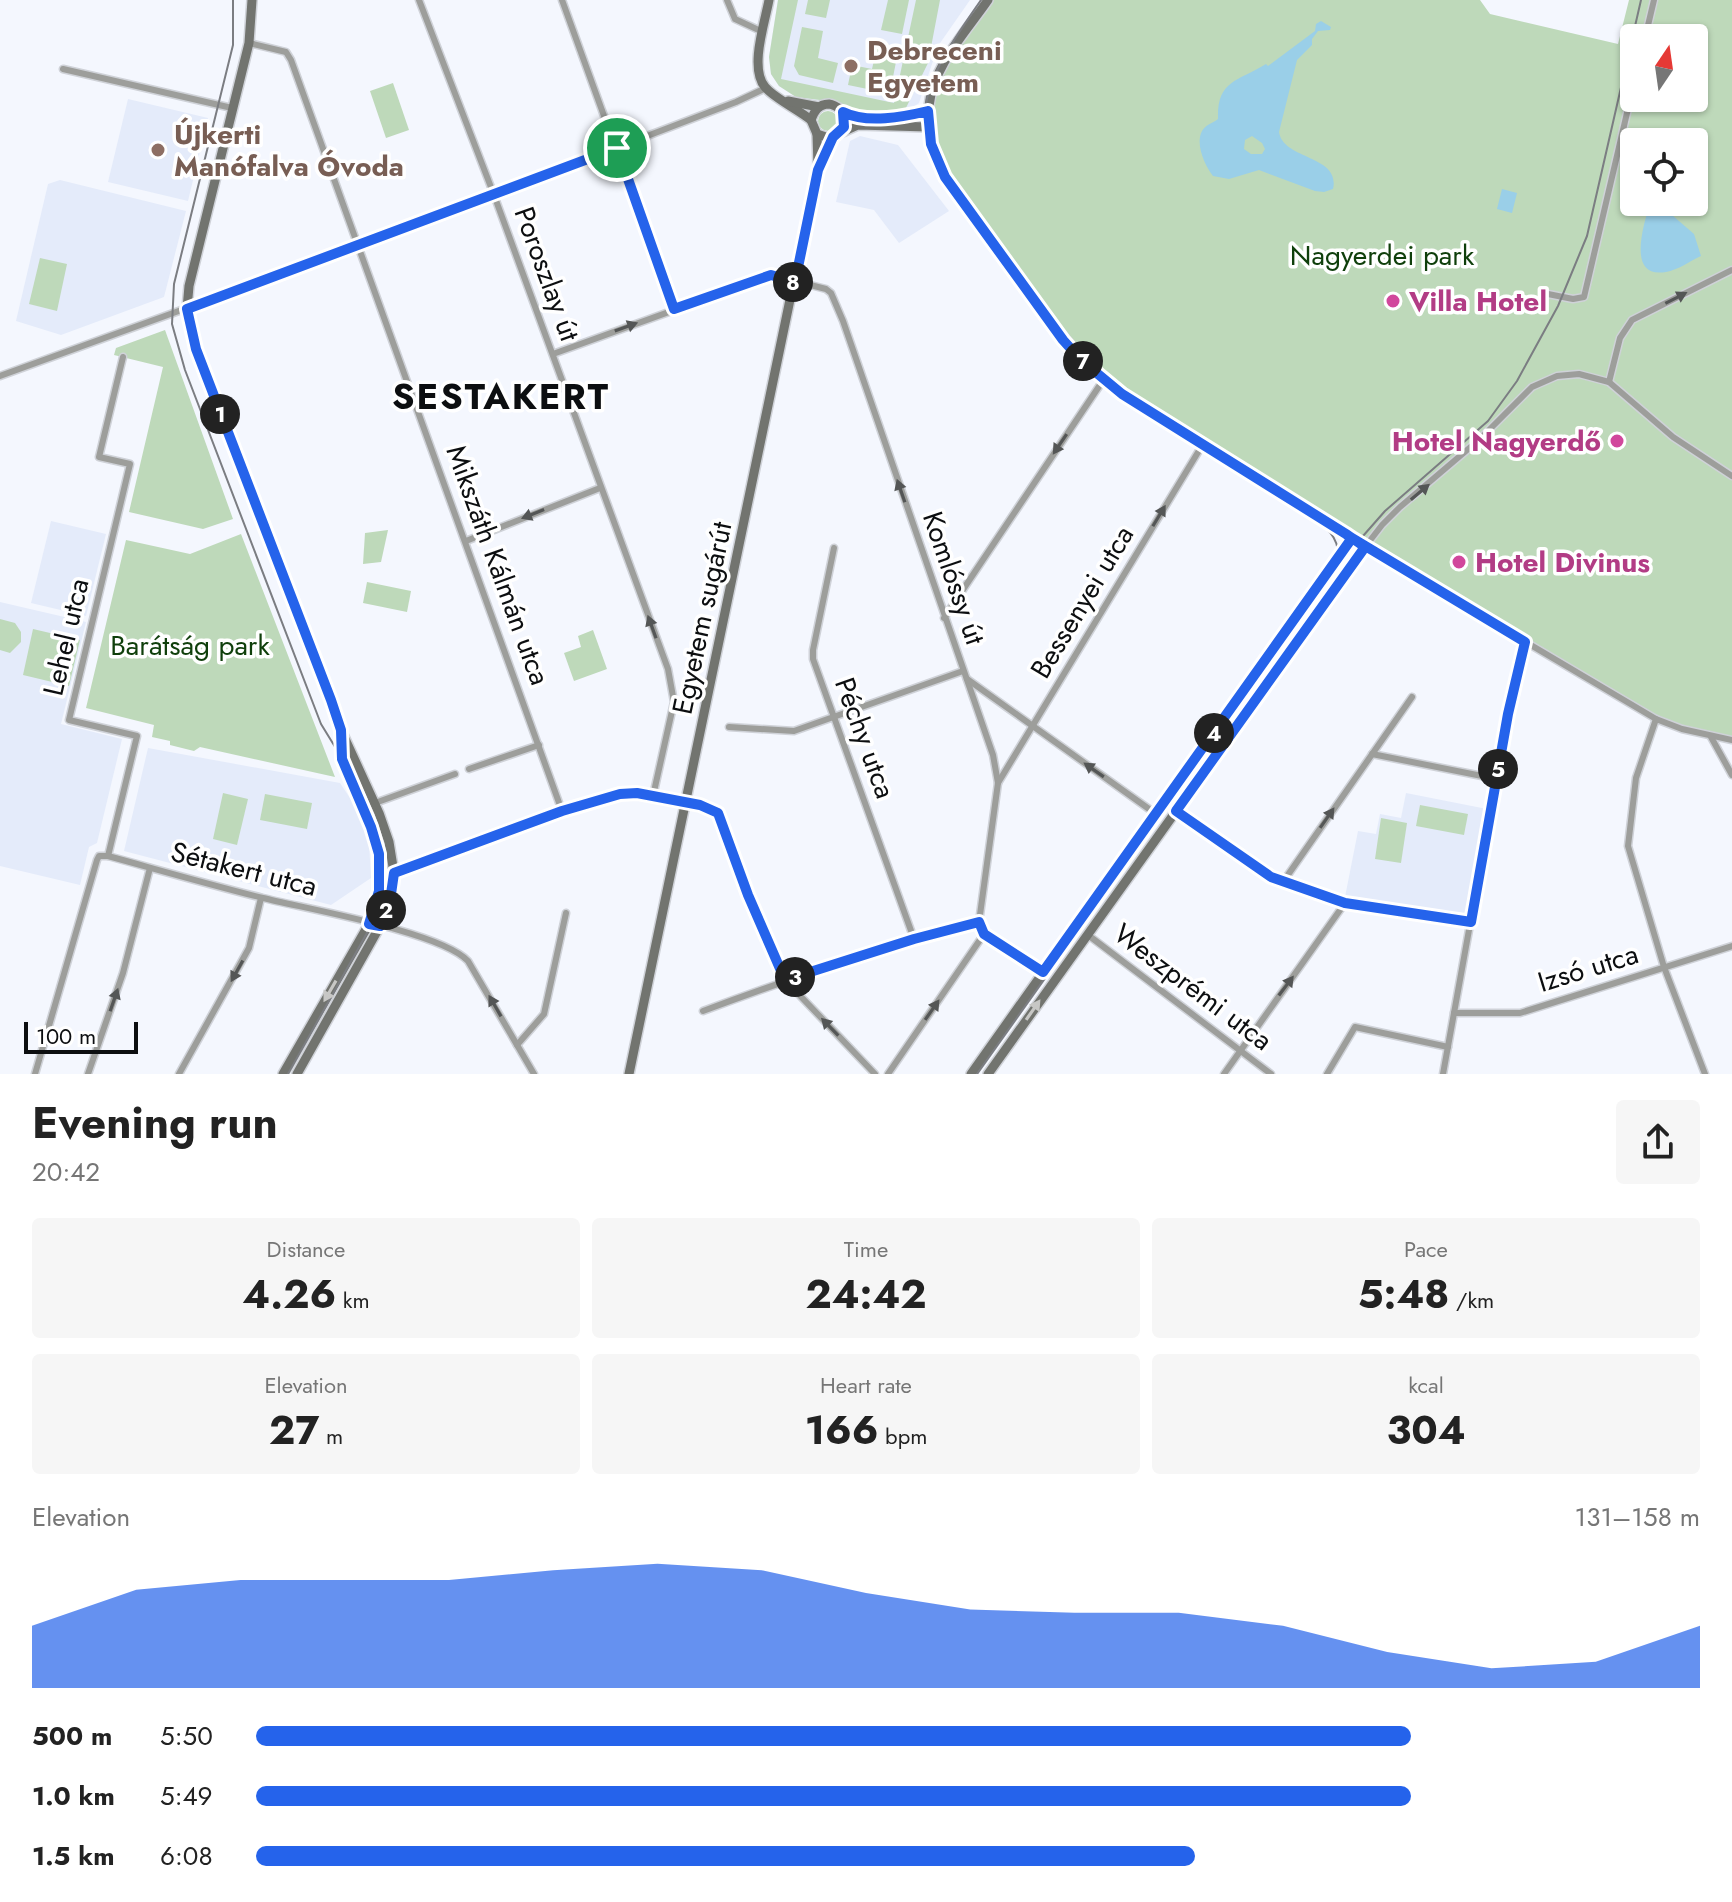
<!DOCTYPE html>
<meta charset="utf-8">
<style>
body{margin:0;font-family:Jost,sans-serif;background:#f6f6f6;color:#222;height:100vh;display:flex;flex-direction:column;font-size:30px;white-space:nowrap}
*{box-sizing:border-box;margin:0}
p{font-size:26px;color:#767676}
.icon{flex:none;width:44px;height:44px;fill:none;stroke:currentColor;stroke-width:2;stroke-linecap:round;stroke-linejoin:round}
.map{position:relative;height:1074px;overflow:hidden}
.sheet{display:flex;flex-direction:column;background:#fff;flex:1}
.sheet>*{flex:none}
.needle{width:52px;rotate:13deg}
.tools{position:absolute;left:1620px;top:24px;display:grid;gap:16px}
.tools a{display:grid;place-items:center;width:88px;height:88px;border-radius:8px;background:#fff;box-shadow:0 2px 6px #0004;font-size:40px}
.scale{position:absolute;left:24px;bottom:20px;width:114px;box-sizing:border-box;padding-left:8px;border:4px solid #0c0e10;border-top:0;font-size:22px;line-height:28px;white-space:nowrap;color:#0c0e10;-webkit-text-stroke:6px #fff;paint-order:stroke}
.pin{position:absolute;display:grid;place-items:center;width:68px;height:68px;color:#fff;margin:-34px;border:4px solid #fff;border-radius:50%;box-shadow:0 2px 8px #0007}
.km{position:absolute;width:40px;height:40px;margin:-20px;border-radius:50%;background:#222;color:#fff;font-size:22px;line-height:40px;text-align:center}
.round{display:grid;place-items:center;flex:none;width:84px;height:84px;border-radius:8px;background:#f6f6f6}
.headline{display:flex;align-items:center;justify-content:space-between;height:136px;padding:0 32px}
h1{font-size:44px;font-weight:700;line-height:60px}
.stats{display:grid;grid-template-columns:repeat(3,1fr);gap:12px;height:136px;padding:8px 32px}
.stats div{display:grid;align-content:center;border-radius:8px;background:#f6f6f6;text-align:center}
.stats b{font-size:40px;font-weight:700}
.stats small{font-size:22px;font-weight:400}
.stats p{font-size:22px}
.chart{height:224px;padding:16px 32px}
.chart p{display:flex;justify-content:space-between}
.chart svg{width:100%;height:144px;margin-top:8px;fill:#2563eb;opacity:.7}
ul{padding:0 32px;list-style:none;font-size:26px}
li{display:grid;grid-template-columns:128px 96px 1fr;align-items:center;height:60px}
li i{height:20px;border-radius:10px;background:#2563eb}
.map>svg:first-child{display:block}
</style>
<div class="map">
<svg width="1732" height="1074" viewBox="0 0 1732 1074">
<rect width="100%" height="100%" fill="#f4f7fe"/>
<!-- built -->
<g fill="#e4ebfa">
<path d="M778 0H970L938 46 919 103 903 114 796 97 779 86 771 74 769 57Z"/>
<path d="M128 99 208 118 188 201 108 182Z"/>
<path d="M860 136 898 145 949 211 899 243 874 210 836 202 850 141Z"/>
<path d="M60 180 186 211 164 297 61 335 16 321 48 184Z"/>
<path d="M51 521 106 534 86 616 31 603Z"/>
<path d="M0 602 86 622 61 724 122 739 97 843 89 847 80 885 0 866Z"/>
<path d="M148 748 340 783 356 807 369 842 371 878 331 905 124 851Z"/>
<path d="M1406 793 1487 809 1467 918 1345 897 1358 831 1376 834 1380 814 1401 818Z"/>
</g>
<!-- green -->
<g fill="#bed9ba" fill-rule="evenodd">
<path d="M778 0H798L781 79 894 103 916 0H940L928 63 903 114 851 113 836 102 796 97 779 86 771 74 769 57Z"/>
<path d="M808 0H830L826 18 805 14Z"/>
<path d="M888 0H909L902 34 881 30Z"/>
<path d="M988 0H1480L1490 14 1618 44 1629 0H1732V740L1656 719 1475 613 1104 379 1044 307 950 178 928 127 937 76ZM1634 38H1694V98H1634ZM1634 142H1694V202H1634Z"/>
<path d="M802 27 823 31 818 58 838 63 833 83 799 75 794 66Z"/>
<path d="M878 43 899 47 891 87 882 92 848 85 852 65 872 69Z"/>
<path d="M393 83 409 130 386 138 370 91Z"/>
<circle cx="828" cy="121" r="10"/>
<path d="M40 258 67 264 57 311 29 304Z"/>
<path d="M165 330 233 519 203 529 129 512 163 367 114 355 116 348Z"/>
<path d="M388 530 381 562 363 564 365 533Z"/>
<path d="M241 534 335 777 200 747 194 751 170 745V741L152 737 154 725 86 708 126 540 190 554Z"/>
<path d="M367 582 411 591 407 612 363 603Z"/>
<path d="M0 619 15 623 21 632V642L10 653 0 650Z"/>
<path d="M33 629 80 640 69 686 23 675Z"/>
<path d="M593 630 607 669 574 681 564 653 581 647 578 636Z"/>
<path d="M223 793 248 799 237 845 213 839Z"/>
<path d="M265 794 312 803 307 829 260 820Z"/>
<path d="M1420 805 1468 814 1464 835 1416 826Z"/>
<path d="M1381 818 1407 823 1401 863 1375 859Z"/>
</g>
<!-- water -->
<g fill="#9acfe8" fill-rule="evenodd">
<path d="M1321 21 1331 27 1330 30 1318 31 1312 39V45L1297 60 1279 132C1283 160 1341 155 1333 189L1324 192 1315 191 1259 170 1229 179 1213 176C1205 166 1195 144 1202 131 1205 125 1213 123 1218 119 1217 80 1237 82 1266 64L1268 66 1315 31 1316 24ZM1252 136 1262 143 1265 149 1262 154H1251L1244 149 1245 140Z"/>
<path d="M1502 189 1517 193 1512 213 1497 209Z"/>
<path d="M1649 206 1665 209 1694 234 1701 256C1690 261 1678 270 1666 272 1626 279 1644 225 1649 206Z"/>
</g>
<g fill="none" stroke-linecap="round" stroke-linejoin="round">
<!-- street casing -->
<g stroke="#cfd2d8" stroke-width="9">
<g id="street">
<path d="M419 0 494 195 668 669 674 702 653 796"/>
<path d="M562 0 674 309"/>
<path d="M727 0 735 19 763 32"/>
<path d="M1645 38 1654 0"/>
<path d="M249 43 286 52 291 60 562 811"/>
<path d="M63 69 232 108"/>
<path d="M1543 293 1573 299 1584 297 1634 83"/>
<path d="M553 354 771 275 826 289 831 293 843 321 993 755 998 783 979 922"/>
<path d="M0 376 396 232 736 102 766 88"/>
<path d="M1609 382 1620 338 1632 320 1732 270"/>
<path d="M1732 476 1673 437 1609 382 1579 374 1557 376 1532 387 1480 439 1400 507 1382 525 1365 547 1656 719 1682 729 1732 740"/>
<path d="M466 541 600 488"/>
<path d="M834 548 813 650V659L914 939"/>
<path d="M944 618 1104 379"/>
<path d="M967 679 1156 814"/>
<path d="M1656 719 1636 778 1628 846 1664 967 1705 1074"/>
<path d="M729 727 794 731 963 671"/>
<path d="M1711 737 1732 775"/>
<path d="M1372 754 1497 779"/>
<path d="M469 769 539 745"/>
<path d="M998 783 1203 444"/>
<path d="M375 803 455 774"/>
<path d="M1176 811 1271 877 1345 903 1471 922"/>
<path d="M108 856C159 870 211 885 263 898 307 909 441 932 468 961L534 1074"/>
<path d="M381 872 402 871 562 811 620 794 637 793 711 808 718 813 748 895 785 980 875 1074"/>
<path d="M1283 882 1412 697"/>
<path d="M979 922 984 934 1043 972"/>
<path d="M1088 935 1271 1074"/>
<path d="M703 1011C794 977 885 946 979 922"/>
<path d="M1454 1013H1520L1732 946"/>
<path d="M517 1045 544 1014 566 913"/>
<path d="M35 1074 97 860 99 856H108L137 736 69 720 130 464 99 457 123 357"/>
<path d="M88 1074 123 973 150 868"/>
<path d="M179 1074 249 948 261 898"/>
<path d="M888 1074 984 934"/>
<path d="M1224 1074 1345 903"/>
<path d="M1327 1074 1355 1027 1448 1047"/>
<path d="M1443 1074 1508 714 1525 642"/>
</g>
</g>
<!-- secondary casing -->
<g stroke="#cfd2d8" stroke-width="12">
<g id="secondary">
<path d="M252 0 249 43 189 286 187 309 196 349 341 730 379 813 389 842 394 873 391 894 380 926 297 1074"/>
<path d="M769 0C765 22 749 68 765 87 774 98 799 110 811 120"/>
<path d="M988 0C966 32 933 66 929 106 927 124 930 143 937 160 947 186 968 208 984 231 1028 291 1063 348 1122 394L1365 547 988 1074"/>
<path d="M788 101 819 107"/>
<path d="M928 111C906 117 874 123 851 116 843 113 838 105 829 104 818 104 814 112 811 120L817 134 829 138 858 125 928 127"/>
<path d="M817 134 818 166"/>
<path d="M283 1074 369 924 379 891 380 864 378 845 342 759 341 733"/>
<path d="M629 1074 813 189 818 170 833 137"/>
<path d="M971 1074 1352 538"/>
</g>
</g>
<!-- street -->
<use href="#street" stroke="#9d9e9b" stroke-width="6"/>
<!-- secondary -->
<use href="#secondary" stroke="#72746f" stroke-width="9"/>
<!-- tram -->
<g stroke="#7b7d82" stroke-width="2">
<path d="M233 0V45L174 284 172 324 185 370 321 724 356 781 375 827 383 854 385 872 380 903 372 924 288 1074"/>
<path d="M1337 573 1363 536 1385 511 1488 421 1517 381 1558 306 1587 236 1641 0"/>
<path d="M977 1074 1332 574C1340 555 1341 542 1325 527L1118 398 1100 384 1059 344 940 180C902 107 940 60 981 0"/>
</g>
</g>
<!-- one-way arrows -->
<defs><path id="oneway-solid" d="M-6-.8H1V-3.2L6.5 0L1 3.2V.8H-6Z" transform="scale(2)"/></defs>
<g fill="#545656">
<use href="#oneway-solid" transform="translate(1676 298) rotate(-27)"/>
<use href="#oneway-solid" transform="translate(626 327) rotate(-20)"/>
<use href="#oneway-solid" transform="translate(1060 444) rotate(124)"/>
<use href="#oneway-solid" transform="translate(901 491) rotate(-109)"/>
<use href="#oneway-solid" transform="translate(1420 492) rotate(-40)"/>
<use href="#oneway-solid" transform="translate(533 514) rotate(158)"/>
<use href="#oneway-solid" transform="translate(1159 516) rotate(-59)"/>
<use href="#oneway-solid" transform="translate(652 627) rotate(-110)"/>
<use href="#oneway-solid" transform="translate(1094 770) rotate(-145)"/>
<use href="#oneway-solid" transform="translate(1327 818) rotate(-55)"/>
<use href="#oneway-solid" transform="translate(237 971) rotate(119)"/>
<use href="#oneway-solid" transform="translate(1286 986) rotate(-53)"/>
<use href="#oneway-solid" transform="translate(114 1000) rotate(-71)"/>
<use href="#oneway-solid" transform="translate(495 1006) rotate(-120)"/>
<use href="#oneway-solid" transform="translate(932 1010) rotate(-55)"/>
<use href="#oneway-solid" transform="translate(830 1027) rotate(-134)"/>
</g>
<g fill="#c7c7c5">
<use href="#oneway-solid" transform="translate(330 991) rotate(120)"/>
<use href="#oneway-solid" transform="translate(1033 1010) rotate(-55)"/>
</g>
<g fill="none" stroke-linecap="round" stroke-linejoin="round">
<!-- route casing -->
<g stroke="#fff" stroke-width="16">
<path id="route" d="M617 148 187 309 196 349 331 700 341 730 342 759 371 827 379 854V891L369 924 380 926 391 894 394 873 562 811 620 794 637 793 700 805 718 813 748 895 785 980 914 939 979 922 984 934 1043 972 1352 538 1525 642 1508 714 1471 922 1345 903 1271 877 1176 811 1365 547C1359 543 1352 538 1346 534L1122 394 1081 360 1063 340 945 177 931 144 928 111C903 117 867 124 843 112L844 127 833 137 818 170 795 282 771 275 674 309 617 148"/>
</g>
<!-- route -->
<use href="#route" stroke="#2563eb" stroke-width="10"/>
</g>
<!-- markers -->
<g fill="#8d6e63" stroke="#fff" stroke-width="3">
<circle cx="851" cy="66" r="8"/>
<circle cx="158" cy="150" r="8"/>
</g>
<g fill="#d1479c" stroke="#fff" stroke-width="3">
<circle cx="1393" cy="301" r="8"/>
<circle cx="1617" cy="441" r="8"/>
<circle cx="1459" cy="562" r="8"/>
</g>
<g text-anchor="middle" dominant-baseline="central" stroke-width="7" stroke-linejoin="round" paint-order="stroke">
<!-- education labels -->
<g font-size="28" font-weight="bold" fill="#785e54" stroke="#fff" text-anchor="start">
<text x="867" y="50">Debreceni<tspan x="867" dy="32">Egyetem</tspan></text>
<text x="174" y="134">Újkerti<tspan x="174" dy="32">Manófalva Óvoda</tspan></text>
</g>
<!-- park labels -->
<g font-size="28" fill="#0f3f0b" stroke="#fff">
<text x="1382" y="255">Nagyerdei park</text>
<text x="190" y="645">Barátság park</text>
</g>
<!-- street labels -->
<g font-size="28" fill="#0c0e10" stroke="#fff">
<text transform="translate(547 274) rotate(70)">Poroszlay út</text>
<text transform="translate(498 565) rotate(70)">Mikszáth Kálmán utca</text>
<text transform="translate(954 578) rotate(71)">Komlóssy út</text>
<text transform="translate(1082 602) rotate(-59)">Bessenyei utca</text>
<text transform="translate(702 618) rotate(-78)">Egyetem sugárút</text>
<text transform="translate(66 637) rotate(-77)">Lehel utca</text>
<text transform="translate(865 738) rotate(70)">Péchy utca</text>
<text transform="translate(244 869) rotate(14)">Sétakert utca</text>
<text transform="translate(1588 968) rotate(-17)">Izsó utca</text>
<text transform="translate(1193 987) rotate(37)">Weszprémi utca</text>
</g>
<!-- hotel labels -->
<g font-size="28" font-weight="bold" fill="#b23c85" stroke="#fff" text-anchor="start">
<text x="1409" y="301">Villa Hotel</text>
<text x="1601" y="441" text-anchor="end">Hotel Nagyerdő</text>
<text x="1475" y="562">Hotel Divinus</text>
</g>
<!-- district labels -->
<g font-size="36" font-weight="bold" letter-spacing="2" fill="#0c0e10" stroke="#fff">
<text x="501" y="396">SESTAKERT</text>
</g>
</g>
</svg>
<div class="tools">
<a><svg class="needle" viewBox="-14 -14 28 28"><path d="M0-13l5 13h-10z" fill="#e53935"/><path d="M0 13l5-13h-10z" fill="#767676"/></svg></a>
<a><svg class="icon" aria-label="locate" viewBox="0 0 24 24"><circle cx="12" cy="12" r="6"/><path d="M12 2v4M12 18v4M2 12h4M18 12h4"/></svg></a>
</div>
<div class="scale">100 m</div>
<div class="pin" style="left:617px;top:148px;background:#1e9e55"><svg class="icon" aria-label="arrive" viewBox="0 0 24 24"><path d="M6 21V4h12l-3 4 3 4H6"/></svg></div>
<b class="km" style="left:220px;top:414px">1</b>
<b class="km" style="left:386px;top:910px">2</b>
<b class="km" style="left:795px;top:977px">3</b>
<b class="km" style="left:1214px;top:733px">4</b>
<b class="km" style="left:1498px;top:769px">5</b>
<b class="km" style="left:1083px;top:361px">7</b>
<b class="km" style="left:793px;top:282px">8</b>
</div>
<section class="sheet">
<div class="headline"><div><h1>Evening run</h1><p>20:42</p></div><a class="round"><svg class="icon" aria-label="share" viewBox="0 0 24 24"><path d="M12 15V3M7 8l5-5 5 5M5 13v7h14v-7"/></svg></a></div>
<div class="stats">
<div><p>Distance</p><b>4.26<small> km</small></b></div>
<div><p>Time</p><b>24:42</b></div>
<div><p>Pace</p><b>5:48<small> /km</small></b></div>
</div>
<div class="stats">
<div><p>Elevation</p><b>27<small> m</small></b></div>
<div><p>Heart rate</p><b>166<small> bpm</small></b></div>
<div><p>kcal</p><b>304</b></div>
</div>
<div class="chart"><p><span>Elevation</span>131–158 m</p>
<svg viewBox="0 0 160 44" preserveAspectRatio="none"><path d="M0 44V25L10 14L20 11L30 11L40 11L50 8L60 6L70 8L80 15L90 20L100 21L110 21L120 25L130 33L140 38L150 36L160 25V44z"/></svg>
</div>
<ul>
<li><b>500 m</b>5:50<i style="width:80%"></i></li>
<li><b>1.0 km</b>5:49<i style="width:80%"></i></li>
<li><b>1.5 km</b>6:08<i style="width:65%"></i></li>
</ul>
</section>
